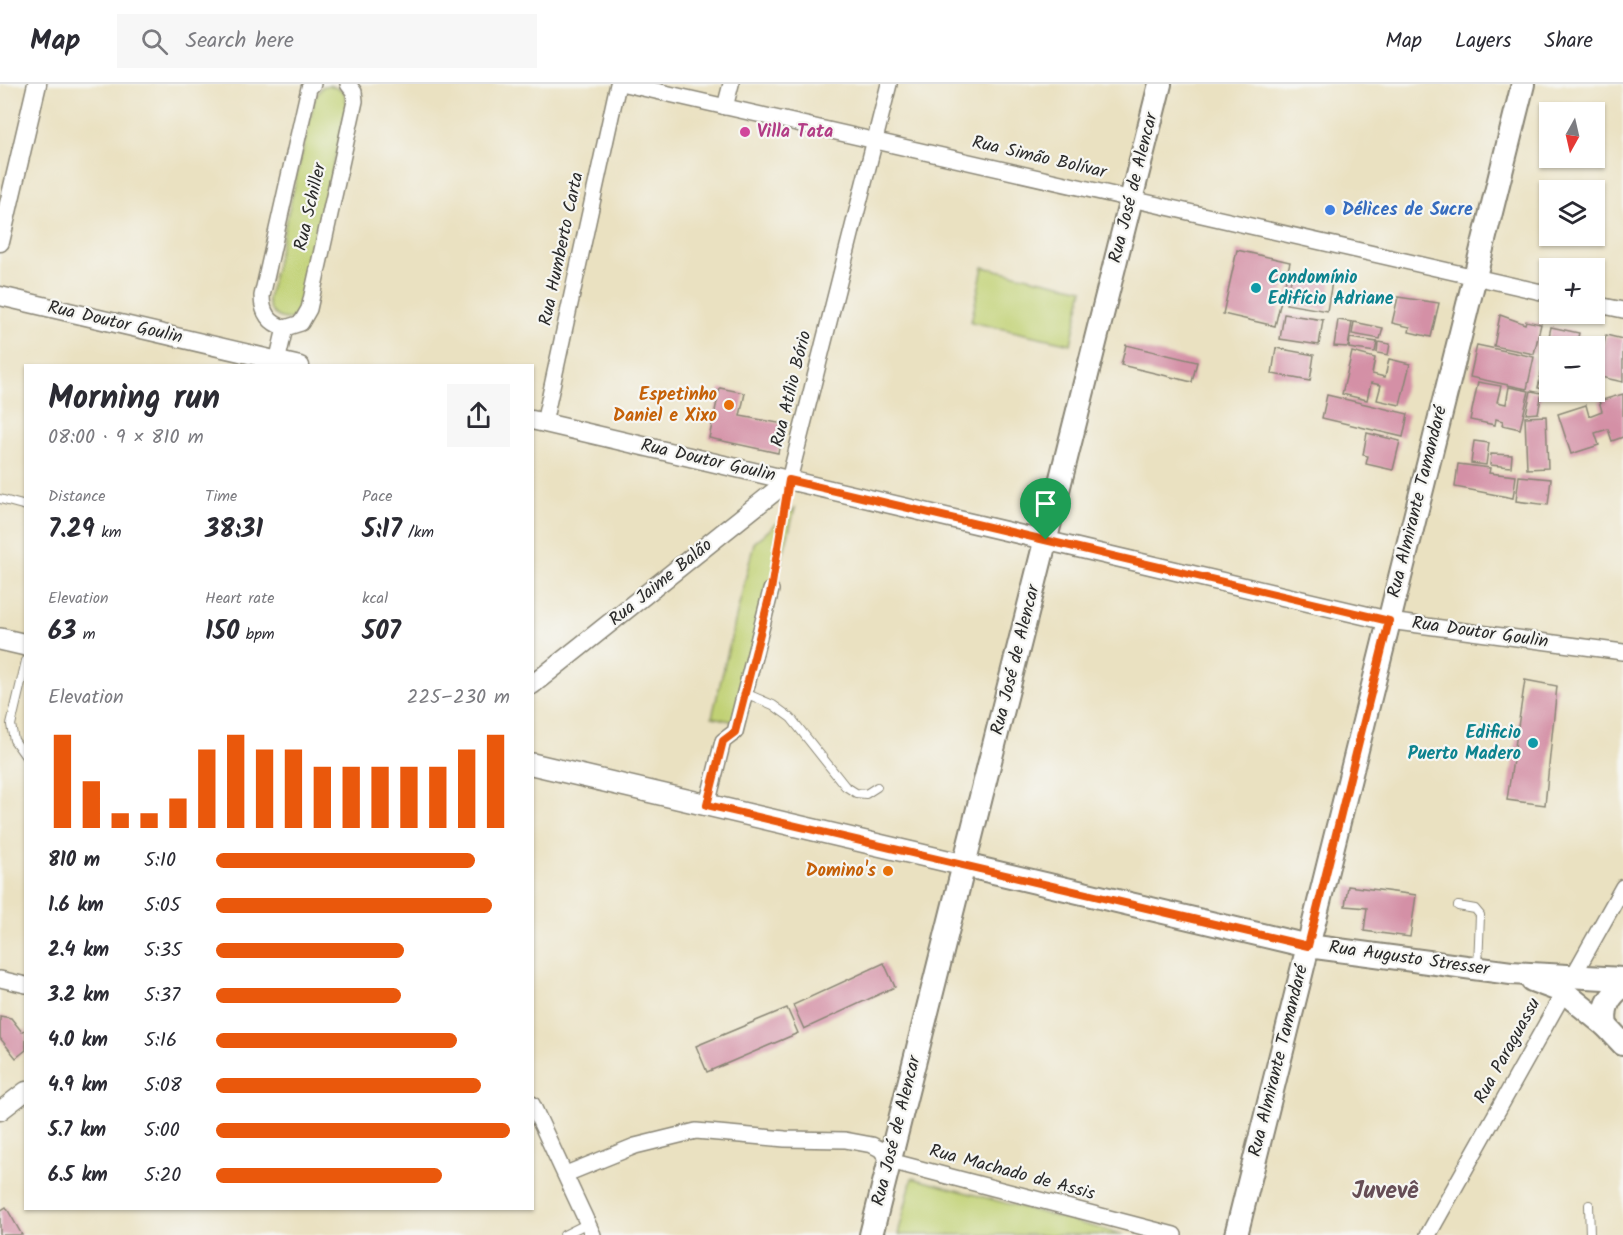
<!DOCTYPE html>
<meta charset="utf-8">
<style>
body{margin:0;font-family:Kalam,sans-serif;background:#f7f7f7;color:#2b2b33;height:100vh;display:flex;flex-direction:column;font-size:22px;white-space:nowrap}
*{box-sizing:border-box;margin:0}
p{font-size:20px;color:#7c7c81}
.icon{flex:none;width:33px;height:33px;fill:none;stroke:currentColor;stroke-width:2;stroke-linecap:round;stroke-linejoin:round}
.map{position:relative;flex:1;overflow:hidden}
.drawer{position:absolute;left:24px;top:280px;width:510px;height:846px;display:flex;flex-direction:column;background:#fff;border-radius:0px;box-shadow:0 2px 4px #0004}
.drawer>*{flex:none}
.needle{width:39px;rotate:188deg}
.fabs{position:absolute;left:1539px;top:18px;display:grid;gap:12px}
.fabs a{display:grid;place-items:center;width:66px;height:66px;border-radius:0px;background:#fff;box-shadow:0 2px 4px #0004;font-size:30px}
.pin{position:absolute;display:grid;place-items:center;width:51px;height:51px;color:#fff;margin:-62px -26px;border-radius:50% 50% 50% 0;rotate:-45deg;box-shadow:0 0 6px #0007}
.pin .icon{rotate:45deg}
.round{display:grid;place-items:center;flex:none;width:63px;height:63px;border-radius:0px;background:#f7f7f7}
.headline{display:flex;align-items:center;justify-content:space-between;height:102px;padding:0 24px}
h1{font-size:33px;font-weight:700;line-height:45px}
.figures{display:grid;grid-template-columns:repeat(3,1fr);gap:9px;height:102px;padding:6px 24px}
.figures div{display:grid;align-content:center}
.figures b{font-size:26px;font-weight:700}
.figures small{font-size:16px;font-weight:400}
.figures p{font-size:16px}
.chart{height:168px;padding:12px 24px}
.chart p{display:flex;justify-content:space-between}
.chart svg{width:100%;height:108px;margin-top:6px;stroke:#ea580c;stroke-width:6}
ul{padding:0 24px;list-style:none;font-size:20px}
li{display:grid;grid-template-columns:96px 72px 1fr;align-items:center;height:45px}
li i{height:15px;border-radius:8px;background:#ea580c}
header{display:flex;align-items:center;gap:36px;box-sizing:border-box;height:84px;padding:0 30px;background:#fff;border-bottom:2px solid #e1e1e2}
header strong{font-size:28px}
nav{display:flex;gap:33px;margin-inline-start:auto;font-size:21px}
.search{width:420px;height:54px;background:#f7f7f7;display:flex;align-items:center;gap:15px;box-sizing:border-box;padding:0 21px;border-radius:0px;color:#7c7c81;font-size:22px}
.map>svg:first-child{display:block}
</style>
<header>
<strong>Map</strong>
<div class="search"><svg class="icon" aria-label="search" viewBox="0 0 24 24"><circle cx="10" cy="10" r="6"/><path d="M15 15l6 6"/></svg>Search here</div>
<nav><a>Map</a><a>Layers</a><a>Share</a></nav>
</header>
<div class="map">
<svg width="1623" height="1151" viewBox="0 0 1623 1151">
<rect width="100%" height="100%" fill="#f6f6f2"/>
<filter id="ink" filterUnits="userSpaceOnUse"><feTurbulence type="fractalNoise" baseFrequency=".0167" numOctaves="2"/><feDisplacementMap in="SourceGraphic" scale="12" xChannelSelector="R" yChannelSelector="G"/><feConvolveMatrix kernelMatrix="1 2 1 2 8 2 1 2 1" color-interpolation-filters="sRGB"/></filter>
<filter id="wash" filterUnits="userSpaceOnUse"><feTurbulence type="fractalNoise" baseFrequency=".008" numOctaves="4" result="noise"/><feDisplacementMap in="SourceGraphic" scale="24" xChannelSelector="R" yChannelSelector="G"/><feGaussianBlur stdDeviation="1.35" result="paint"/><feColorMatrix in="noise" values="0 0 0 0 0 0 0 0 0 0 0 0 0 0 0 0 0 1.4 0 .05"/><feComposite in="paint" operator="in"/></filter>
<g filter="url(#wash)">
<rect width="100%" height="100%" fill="#eae1c1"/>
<!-- green -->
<g fill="#c1d174" stroke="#767e50" stroke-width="1.5">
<path d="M329 1 344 7 347 20 302 225 291 235C277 236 269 229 268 215L315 14 322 3Z"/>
<path d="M983 183 1083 205 1071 260 971 238Z"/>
<path d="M795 424 740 639 712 633 754 459Z"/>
<path d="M912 1094 1124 1151H898Z"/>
</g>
<g id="blocks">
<!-- building -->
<g fill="#d490a6">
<path d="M1237 166 1290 178 1275 242 1223 230Z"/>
<path d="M1292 191 1332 198 1327 227 1286 220Z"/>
<path d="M1398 213 1439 219 1431 253 1409 248 1410 243 1392 239Z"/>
<path d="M1284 230 1323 236 1319 261 1280 255Z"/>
<path d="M1500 231 1525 240 1526 237 1541 240 1534 270 1494 262Z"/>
<path d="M1338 236 1352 238 1348 263 1334 262Z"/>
<path d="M1354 238 1383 244 1380 255 1352 250Z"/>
<path d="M1551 243 1579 249 1576 262H1550V306L1538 304Z"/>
<path d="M1606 251 1623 255V298L1596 292Z"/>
<path d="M1350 254 1377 258 1375 268 1349 264Z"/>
<path d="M1378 258 1390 260 1388 271 1377 269Z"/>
<path d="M1126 261 1197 278 1192 298 1121 281Z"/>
<path d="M1477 261 1534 273 1527 305 1470 293Z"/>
<path d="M1276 264 1314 271 1310 297 1272 290Z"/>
<path d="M1352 268 1375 274 1372 290 1385 293 1389 275 1410 280 1400 321 1377 316 1381 301 1371 299 1367 316 1342 310Z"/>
<path d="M1478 298 1501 302 1497 318 1506 320 1509 303 1529 307 1520 345 1502 341 1503 337 1496 335 1495 341 1470 336Z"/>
<path d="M720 304 745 309 740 332 784 340 778 369 709 354Z"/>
<path d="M1531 307 1542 309 1538 329 1526 330Z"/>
<path d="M1623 310V353L1612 357 1608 345 1595 349 1599 361 1571 370 1558 330 1586 321 1589 332 1602 327 1599 317Z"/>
<path d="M1327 311 1408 330 1403 353 1322 334Z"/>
<path d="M1546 332 1548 384 1527 385 1525 333Z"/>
<path d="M1367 349 1400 357 1393 386 1366 380 1368 372 1363 371Z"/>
<path d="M1474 357 1489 359 1486 381 1471 379Z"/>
<path d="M1491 370 1512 371 1511 383 1490 381Z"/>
<path d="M1458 380 1490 384 1489 389 1516 392 1513 414 1455 403Z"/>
<path d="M1519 392 1551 395 1548 421 1516 417Z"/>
<path d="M1525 596 1557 602 1545 721 1507 716Z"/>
<path d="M1348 802 1416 811 1410 853 1364 847 1367 824 1345 822Z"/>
<path d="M884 879 895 903 804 945 793 921Z"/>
<path d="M787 924 798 949 707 988 696 962Z"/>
<path d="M0 932 11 934 22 948 26 945V966L16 974 0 954Z"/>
<path d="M6 1123 22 1151H0V1127Z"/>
</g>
</g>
</g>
<g filter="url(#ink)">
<use href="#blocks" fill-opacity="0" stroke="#8a8676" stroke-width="1.5"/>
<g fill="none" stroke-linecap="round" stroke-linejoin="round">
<!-- service casing -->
<g stroke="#8a8676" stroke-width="10">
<g id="service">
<path d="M0 415 26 422"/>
<path d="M26 577 11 641 14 656 26 673"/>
<path d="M745 609 773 621 791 634 845 702 856 709 866 710 877 703"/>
<path d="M1458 822 1475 825 1480 831 1478 883"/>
<path d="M1589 1121 1590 1151"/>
<path d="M564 1151 588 1139"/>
</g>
</g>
<!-- minor casing -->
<g stroke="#8a8676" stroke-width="18">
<g id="minor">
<path d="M313 0 309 4 262 212C262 229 269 239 285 244L301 239 309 225 355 17 354 8 348 0"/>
<path d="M625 0 1550 210"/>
<path d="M725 23 731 0"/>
<path d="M1594 220 1623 226"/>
<path d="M276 282 285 244"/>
<path d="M544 339 618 0"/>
<path d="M789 396 889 0"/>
<path d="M1389 537 1623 568"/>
<path d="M707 721 723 657 735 648 771 506"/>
<path d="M0 895 26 901"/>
<path d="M532 1020 593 1151"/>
<path d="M566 1090 635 1062 696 1047 785 1055 845 1056 872 1061 880 1065 890 1077 1174 1151"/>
<path d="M1428 1151 1623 803"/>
</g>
</g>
<!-- tertiary casing -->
<g stroke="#8a8676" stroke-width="21">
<g id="tertiary">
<path d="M0 158 37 0"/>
<path d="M0 212 300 282"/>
<path d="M532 336 1389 537"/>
<path d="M532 601 789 396"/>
<path d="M0 1027 26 1007"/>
</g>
</g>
<!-- secondary casing -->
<g stroke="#8a8676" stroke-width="24">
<g id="secondary">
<path d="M0 555 26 561"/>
<path d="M532 680 964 781"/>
</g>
</g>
<!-- primary casing -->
<g stroke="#8a8676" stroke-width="26">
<g id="primary">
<path d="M964 781 1308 862 1511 889 1623 895"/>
<path d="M1532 896 1564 908 1606 942 1623 960"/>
<path d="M1606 942C1603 924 1608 913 1623 902"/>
<path d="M871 1151 1160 0"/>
<path d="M1236 1151 1523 0"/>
</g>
</g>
<!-- path -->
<path stroke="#8a8676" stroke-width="3" stroke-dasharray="1.5 4.5" stroke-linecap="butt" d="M773 492 785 422"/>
<!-- service -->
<use href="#service" stroke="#fff" stroke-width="8"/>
<!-- minor -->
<use href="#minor" stroke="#fff" stroke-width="15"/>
<!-- tertiary -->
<use href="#tertiary" stroke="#fff" stroke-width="18"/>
<!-- secondary -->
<use href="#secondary" stroke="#fff" stroke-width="21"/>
<!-- primary -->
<use href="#primary" stroke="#fff" stroke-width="22"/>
</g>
</g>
<g fill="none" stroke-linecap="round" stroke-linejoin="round" filter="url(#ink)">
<!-- route casing -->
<g stroke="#fff" stroke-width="12">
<path id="route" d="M789 396 1389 537 1308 862 707 721 723 657 735 648 745 609 771 506Z"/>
</g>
<!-- route -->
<use href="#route" stroke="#ea580c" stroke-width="8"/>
</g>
<!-- markers -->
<circle fill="#d1479c" stroke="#f6f6f2" stroke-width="2" cx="745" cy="48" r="6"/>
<circle fill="#3f7fe0" stroke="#f6f6f2" stroke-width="2" cx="1330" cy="126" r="6"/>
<g fill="#0f9aa8" stroke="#f6f6f2" stroke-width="2">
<circle cx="1256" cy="204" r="6"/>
<circle cx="1533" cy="659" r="6"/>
</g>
<g fill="#e8710a" stroke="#f6f6f2" stroke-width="2">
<circle cx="729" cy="321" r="6"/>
<circle cx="888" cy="787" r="6"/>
</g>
<g text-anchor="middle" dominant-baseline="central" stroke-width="4.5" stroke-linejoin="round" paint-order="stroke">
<!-- hotel labels -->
<g font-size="18" font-weight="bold" fill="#b23c85" stroke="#f6f6f2" text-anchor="start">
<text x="757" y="48">Villa Tata</text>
</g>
<!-- street labels -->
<g font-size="18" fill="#2b2b2b" stroke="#f6f6f2">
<text transform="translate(1039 74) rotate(13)">Rua Simão Bolívar</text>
<text transform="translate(1134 104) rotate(-76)">Rua José de Alencar</text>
<text transform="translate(311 123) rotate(-77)">Rua Schiller</text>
<text transform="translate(562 165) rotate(-78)">Rua Humberto Carta</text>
<text transform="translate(115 239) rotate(13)">Rua Doutor Goulin</text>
<text transform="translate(792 305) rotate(-76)">Rua Atílio Bório</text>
<text transform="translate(708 377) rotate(13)">Rua Doutor Goulin</text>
<text transform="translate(1418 418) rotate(-76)">Rua Almirante Tamandaré</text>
<text transform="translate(661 499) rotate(-39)">Rua Jaime Balão</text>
<text transform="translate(1480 549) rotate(8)">Rua Doutor Goulin</text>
<text transform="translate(1016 576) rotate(-76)">Rua José de Alencar</text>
<text transform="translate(1409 875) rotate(8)">Rua Augusto Stresser</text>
<text transform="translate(1508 967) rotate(-61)">Rua Paraguassu</text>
<text transform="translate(1279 977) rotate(-76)">Rua Almirante Tamandaré</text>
<text transform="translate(897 1047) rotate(-76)">Rua José de Alencar</text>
<text transform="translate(1012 1089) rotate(15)">Rua Machado de Assis</text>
</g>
<!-- shop labels -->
<g font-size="18" font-weight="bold" fill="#366cbe" stroke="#f6f6f2" text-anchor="start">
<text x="1342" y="126">Délices de Sucre</text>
</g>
<!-- culture labels -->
<g font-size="18" font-weight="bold" fill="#0d838f" stroke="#f6f6f2" text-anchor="start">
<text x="1268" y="194">Condomínio<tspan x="1268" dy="21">Edifício Adriane</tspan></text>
<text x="1521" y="649" text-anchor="end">Edificio<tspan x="1521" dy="21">Puerto Madero</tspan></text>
</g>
<!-- food labels -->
<g font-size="18" font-weight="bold" fill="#c56008" stroke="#f6f6f2" text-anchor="end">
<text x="717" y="311">Espetinho<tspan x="717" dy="21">Daniel e Xixo</tspan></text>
<text x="876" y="787">Domino's</text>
</g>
<!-- district labels -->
<g font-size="24" font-weight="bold" fill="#664e56" stroke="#f6f6f2">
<text x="1385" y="1107">Juvevê</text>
</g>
</g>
</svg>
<div class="fabs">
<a><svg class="needle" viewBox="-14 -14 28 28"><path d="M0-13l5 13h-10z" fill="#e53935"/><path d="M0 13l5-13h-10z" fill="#7c7c81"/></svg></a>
<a><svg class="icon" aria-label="layers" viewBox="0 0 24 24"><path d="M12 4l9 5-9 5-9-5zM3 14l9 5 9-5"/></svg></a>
<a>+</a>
<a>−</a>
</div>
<div class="pin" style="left:1046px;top:456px;background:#1e9e55"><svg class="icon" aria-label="arrive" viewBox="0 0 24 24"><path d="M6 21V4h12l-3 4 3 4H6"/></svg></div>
<section class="drawer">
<div class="headline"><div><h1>Morning run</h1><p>08:00 · 9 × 810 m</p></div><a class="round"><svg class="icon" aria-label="share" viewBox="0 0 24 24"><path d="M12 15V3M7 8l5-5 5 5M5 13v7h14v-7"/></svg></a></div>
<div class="figures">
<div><p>Distance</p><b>7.29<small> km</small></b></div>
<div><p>Time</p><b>38:31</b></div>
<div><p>Pace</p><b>5:17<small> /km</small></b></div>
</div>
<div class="figures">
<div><p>Elevation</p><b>63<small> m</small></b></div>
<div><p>Heart rate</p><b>150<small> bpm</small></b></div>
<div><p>kcal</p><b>507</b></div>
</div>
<div class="chart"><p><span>Elevation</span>225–230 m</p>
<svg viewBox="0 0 160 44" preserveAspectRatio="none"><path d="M5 44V6M15 44V25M25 44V38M35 44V38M45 44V32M55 44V12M65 44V6M75 44V12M85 44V12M95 44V19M105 44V19M115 44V19M125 44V19M135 44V19M145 44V12M155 44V6"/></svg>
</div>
<ul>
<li><b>810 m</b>5:10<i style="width:88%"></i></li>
<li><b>1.6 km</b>5:05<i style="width:94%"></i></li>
<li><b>2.4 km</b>5:35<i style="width:64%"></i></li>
<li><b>3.2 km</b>5:37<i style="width:63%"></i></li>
<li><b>4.0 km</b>5:16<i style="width:82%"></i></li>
<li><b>4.9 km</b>5:08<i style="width:90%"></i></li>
<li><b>5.7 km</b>5:00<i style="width:100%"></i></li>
<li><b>6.5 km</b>5:20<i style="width:77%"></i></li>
</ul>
</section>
</div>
